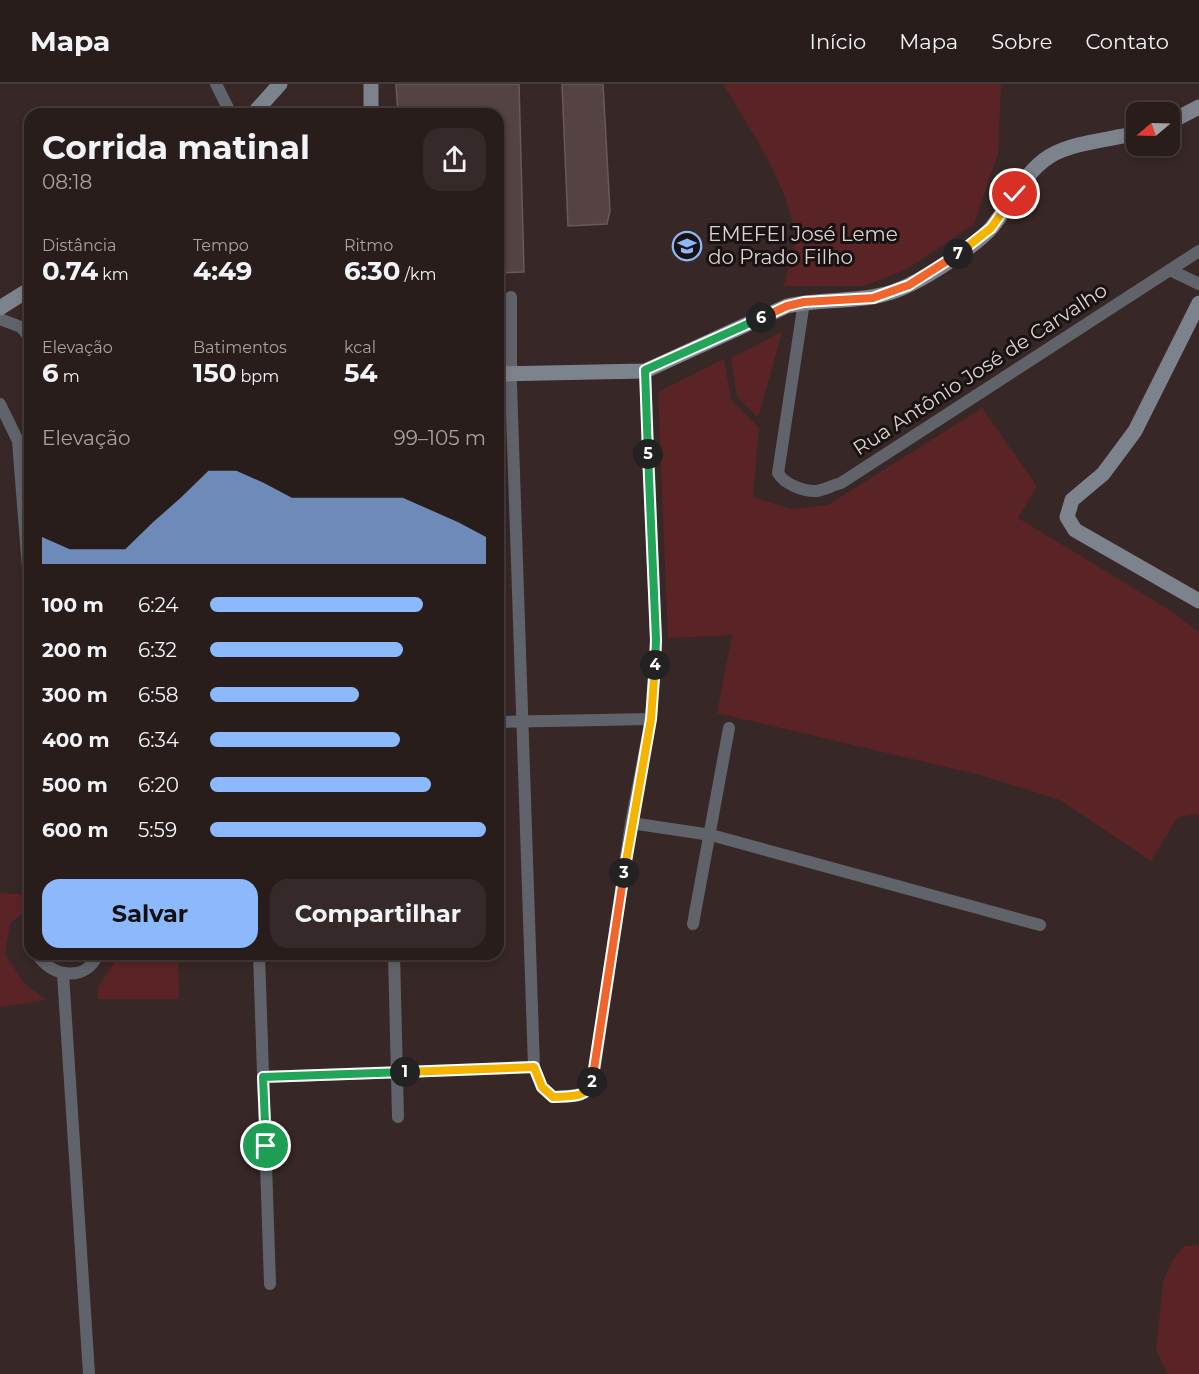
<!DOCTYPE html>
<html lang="pt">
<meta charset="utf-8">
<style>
body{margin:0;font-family:Montserrat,sans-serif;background:#352a29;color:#f1f3f6;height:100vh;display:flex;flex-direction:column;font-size:22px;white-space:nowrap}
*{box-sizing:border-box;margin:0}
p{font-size:20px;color:#a5a2a3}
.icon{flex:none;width:33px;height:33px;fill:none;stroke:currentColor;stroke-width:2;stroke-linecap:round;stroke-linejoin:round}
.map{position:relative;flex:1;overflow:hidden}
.drawer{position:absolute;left:24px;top:24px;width:480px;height:852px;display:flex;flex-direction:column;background:#291d1c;border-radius:18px;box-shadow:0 3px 9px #0003,0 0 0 2px #453b3b}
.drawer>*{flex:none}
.needle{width:39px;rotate:251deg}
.buttons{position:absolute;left:1126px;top:18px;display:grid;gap:12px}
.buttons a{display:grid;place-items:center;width:54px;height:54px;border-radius:12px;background:#291d1c;box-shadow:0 3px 9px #0003,0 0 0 2px #453b3b;font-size:30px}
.pin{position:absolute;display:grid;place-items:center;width:51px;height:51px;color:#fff;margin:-26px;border:3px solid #fff;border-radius:50%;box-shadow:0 2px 6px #0007}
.km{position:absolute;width:30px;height:30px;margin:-15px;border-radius:50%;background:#222;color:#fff;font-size:16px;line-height:30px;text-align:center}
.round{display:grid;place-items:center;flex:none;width:63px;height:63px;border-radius:18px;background:#352a29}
.overview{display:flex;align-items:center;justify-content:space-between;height:102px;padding:0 18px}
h1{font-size:33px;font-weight:700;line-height:45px}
.figures{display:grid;grid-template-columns:repeat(3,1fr);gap:9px;height:102px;padding:6px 18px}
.figures div{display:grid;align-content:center}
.figures b{font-size:26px;font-weight:700}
.figures small{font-size:16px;font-weight:400}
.figures p{font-size:16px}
.chart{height:168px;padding:12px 18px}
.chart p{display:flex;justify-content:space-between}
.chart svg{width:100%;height:108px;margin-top:6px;fill:#8bb9fc;opacity:.7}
.button{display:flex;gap:12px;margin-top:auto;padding:12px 18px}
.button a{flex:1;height:69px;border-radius:18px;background:#8bb9fc;color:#111;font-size:24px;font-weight:700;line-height:69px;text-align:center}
.button a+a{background:#352a29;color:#f1f3f6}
ul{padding:0 18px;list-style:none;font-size:20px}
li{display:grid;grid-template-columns:96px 72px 1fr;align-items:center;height:45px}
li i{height:15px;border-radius:8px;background:#8bb9fc}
header{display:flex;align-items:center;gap:36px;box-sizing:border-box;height:84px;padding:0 30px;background:#291d1c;border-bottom:2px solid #453b3b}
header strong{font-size:28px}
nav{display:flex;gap:33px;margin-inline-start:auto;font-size:21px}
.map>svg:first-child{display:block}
</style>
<header>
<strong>Mapa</strong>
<nav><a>Início</a><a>Mapa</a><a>Sobre</a><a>Contato</a></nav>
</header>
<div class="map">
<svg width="1199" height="1290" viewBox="0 0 1199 1290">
<rect width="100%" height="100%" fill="#372726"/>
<!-- green -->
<g fill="#5a2426">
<path d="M723 0H1001L998 70 974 140 907 185 864 202H784C787 188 796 167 795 153 789 101 749 44 723 0Z"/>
<path d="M782 248 761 324 758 333 737 313 731 274Z"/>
<path d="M724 275 731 315 759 344 753 413 791 425 828 421 982 324 1037 402 1018 434 1173 528 1199 548V730L1178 733 1151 777 1060 716 980 691 717 629 732 551 668 554 658 308Z"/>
<path d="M0 809 30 811V824L10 839 5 870 24 899 46 916 0 923Z"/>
<path d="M120 870H178L179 915H98V903Z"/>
<path d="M1199 1161V1290H1168L1156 1266 1163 1198 1172 1177 1184 1162Z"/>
</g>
<!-- building -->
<g fill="#554242" stroke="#6c5858" stroke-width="1.5">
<path d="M396 0H519L524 188 498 189V30H398Z"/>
<path d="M562 0H603L610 127 607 140 568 142Z"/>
</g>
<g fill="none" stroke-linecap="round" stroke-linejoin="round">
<!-- street -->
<g stroke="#60646a" stroke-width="12">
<path d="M216 0 231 30"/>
<path d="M1170 186 1199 200"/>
<path d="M511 213V300L534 983 542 1003 553 1013 580 1011 592 1002 631 739 651 635 656 556 645 287"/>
<path d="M804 218 778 389C784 400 804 408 817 407 824 406 833 401 841 399L1199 167"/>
<path d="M0 235 21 243 30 254"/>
<path d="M0 320 18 357 30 510"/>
<path d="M498 638 651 635"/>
<path d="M631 739 711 751 1040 841"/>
<path d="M693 840 729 644"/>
<path d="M37 870C51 893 86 899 98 870"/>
<path d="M259 870 270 1200"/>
<path d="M394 870 398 1033"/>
<path d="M63 890 89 1290"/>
<path d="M263 993 534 983"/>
</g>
<!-- secondary -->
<g stroke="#7c838d" stroke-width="15">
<path d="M371 0V30"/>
<path d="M253 30 280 0"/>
<path d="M1170 38 1199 23"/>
<path d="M1199 219 1135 347 1103 390 1072 416 1067 433 1075 446 1199 517"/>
<path d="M0 224 30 205"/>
<path d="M498 290 645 287 787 222C830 212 870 222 911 200 932 190 978 160 992 143 1011 120 1024 88 1050 72 1074 58 1109 56 1137 49"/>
</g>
</g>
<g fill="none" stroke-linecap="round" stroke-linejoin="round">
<!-- split-1 casing -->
<g stroke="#fff" stroke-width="12">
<path id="split-1" d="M266 1062 263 993 405 988"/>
</g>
<!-- split-2 casing -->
<g stroke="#fff" stroke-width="12">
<path id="split-2" d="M405 988 534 983 542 1003 553 1013C567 1012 587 1015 592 998"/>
</g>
<!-- split-3 casing -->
<g stroke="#fff" stroke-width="12">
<path id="split-3" d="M592 998 624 789"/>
</g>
<!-- split-4 casing -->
<g stroke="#fff" stroke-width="12">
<path id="split-4" d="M624 789 651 635 655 581"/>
</g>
<!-- split-5 casing -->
<g stroke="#fff" stroke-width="12">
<path id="split-5" d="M648 370 656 556 655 581"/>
</g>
<!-- split-6 casing -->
<g stroke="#fff" stroke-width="12">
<path id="split-6" d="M648 370 645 286 761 234"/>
</g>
<!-- split-7 casing -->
<g stroke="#fff" stroke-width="12">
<path id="split-7" d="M761 234 787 222 804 218 873 214 909 201 958 170"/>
</g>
<!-- split-8 casing -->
<g stroke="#fff" stroke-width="12">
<path id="split-8" d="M958 170 991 144 1015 110"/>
</g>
<!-- split-1 -->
<use href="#split-1" stroke="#22a559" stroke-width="8"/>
<!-- split-2 -->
<use href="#split-2" stroke="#f5b400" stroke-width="8"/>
<!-- split-3 -->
<use href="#split-3" stroke="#f0652b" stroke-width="8"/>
<!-- split-4 -->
<use href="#split-4" stroke="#f5b400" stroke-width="8"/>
<!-- split-5 -->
<use href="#split-5" stroke="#22a559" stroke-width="8"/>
<!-- split-6 -->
<use href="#split-6" stroke="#22a559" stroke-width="8"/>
<!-- split-7 -->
<use href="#split-7" stroke="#f0652b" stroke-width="8"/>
<!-- split-8 -->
<use href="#split-8" stroke="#f5b400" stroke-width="8"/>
</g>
<!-- icons -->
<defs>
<g id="school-ring" transform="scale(1.5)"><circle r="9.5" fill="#191212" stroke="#8bb9fc" stroke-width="1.5"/><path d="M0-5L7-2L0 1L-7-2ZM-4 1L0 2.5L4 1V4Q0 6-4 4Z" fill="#8bb9fc"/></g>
</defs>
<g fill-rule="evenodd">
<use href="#school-ring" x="687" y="162"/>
</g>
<g text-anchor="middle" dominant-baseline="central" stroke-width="6" stroke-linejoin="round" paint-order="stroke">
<!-- poi labels -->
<g font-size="20" fill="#ddd2d1" stroke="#191212" text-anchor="start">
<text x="708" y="150">EMEFEI José Leme<tspan x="708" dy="23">do Prado Filho</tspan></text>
</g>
<!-- street labels -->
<g font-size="20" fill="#ddd2d1" stroke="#191212">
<text transform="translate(980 285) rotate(-33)">Rua Antônio José de Carvalho</text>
</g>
</g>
</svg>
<div class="buttons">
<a><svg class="needle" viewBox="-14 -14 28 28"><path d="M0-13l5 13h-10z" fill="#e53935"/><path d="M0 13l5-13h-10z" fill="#a5a2a3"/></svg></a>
</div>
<div class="pin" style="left:266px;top:1062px;background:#1e9e55"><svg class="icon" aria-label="arrive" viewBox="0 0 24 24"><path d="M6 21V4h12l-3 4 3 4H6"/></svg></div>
<div class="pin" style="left:1015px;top:110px;background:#d93025"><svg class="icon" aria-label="check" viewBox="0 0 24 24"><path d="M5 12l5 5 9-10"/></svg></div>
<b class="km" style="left:405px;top:988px">1</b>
<b class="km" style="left:592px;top:998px">2</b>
<b class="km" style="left:624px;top:789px">3</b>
<b class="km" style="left:655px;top:581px">4</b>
<b class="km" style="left:648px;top:370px">5</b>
<b class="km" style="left:761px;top:234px">6</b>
<b class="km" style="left:958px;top:170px">7</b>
<section class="drawer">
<div class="overview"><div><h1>Corrida matinal</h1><p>08:18</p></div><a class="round"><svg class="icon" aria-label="share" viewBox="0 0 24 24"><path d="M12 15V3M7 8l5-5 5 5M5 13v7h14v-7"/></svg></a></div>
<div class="figures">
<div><p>Distância</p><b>0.74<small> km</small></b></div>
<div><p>Tempo</p><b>4:49</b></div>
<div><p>Ritmo</p><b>6:30<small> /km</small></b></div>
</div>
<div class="figures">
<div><p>Elevação</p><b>6<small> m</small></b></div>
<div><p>Batimentos</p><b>150<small> bpm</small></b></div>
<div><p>kcal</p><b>54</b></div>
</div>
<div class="chart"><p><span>Elevação</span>99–105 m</p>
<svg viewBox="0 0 160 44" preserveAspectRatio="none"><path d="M0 44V33L10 38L20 38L30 38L40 27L50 17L60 6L70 6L80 11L90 17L100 17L110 17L120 17L130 17L140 22L150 27L160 33V44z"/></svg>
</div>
<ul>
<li><b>100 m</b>6:24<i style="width:77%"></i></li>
<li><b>200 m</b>6:32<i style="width:70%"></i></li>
<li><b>300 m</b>6:58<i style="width:54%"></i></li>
<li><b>400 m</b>6:34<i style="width:69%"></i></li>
<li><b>500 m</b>6:20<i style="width:80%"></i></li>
<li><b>600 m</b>5:59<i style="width:100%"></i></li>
</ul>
<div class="button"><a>Salvar</a><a>Compartilhar</a></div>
</section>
</div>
